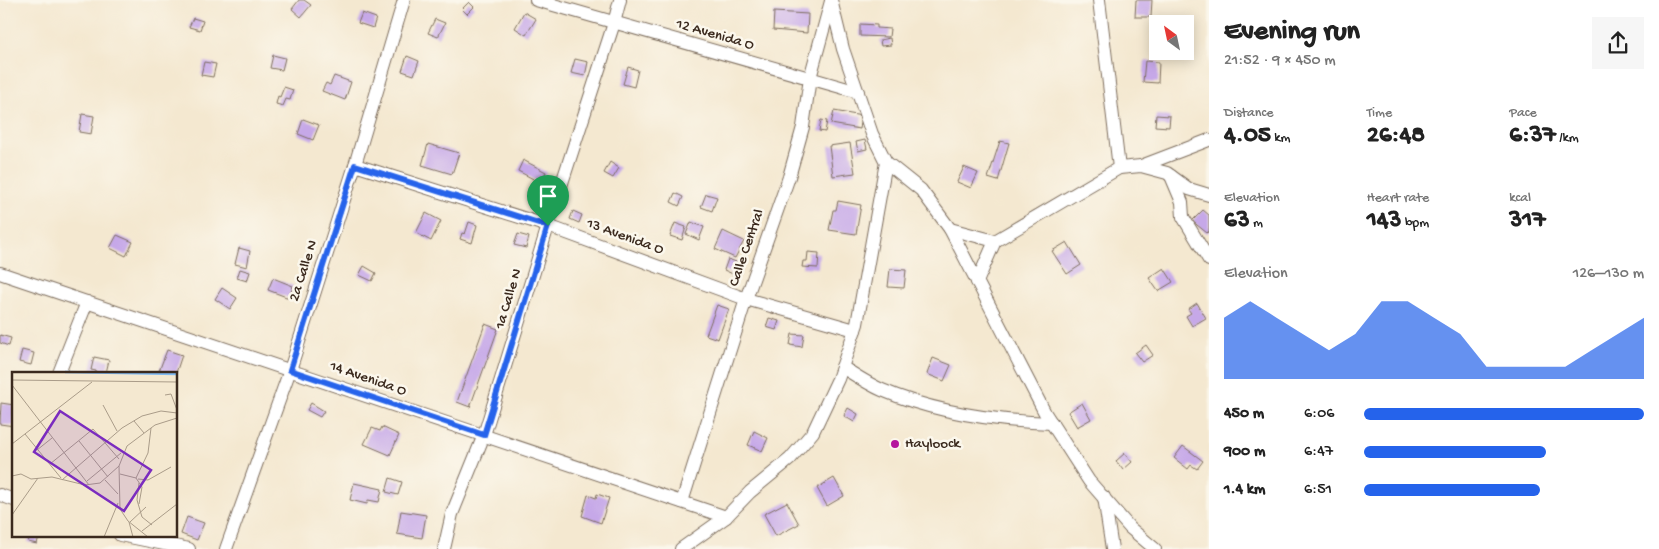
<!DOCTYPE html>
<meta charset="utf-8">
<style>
body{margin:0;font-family:"Gochi Hand",sans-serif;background:#f6f6f6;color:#222;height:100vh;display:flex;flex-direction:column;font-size:19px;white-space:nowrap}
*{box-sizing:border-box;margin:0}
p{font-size:16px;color:#767676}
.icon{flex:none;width:28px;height:28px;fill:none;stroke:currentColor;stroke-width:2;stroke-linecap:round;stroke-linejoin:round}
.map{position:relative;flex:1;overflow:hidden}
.panel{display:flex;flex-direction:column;background:#fff;width:450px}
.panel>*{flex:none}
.needle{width:32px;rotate:327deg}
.fabs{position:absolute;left:1149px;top:15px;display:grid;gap:10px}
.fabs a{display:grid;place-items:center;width:45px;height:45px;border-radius:0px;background:#fff;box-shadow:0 2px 12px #0003;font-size:25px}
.pin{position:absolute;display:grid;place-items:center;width:42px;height:42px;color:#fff;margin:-51px -21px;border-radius:50% 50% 50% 0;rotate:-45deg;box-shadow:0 0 5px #0007}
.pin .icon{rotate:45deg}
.round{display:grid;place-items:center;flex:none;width:52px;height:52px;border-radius:0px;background:#f6f6f6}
.overview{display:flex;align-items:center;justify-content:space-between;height:85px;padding:0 15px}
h1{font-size:28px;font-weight:800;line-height:38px}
.metrics{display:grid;grid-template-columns:repeat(3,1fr);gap:8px;height:85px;padding:5px 15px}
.metrics div{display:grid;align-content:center}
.metrics b{font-size:25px;font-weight:800}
.metrics small{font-size:14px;font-weight:400}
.metrics p{font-size:14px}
.chart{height:140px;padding:10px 15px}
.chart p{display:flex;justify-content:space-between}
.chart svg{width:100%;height:90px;margin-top:5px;fill:#2563eb;opacity:.7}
ul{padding:0 15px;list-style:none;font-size:16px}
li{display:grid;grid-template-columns:80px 60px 1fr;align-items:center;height:38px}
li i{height:12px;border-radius:6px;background:#2563eb}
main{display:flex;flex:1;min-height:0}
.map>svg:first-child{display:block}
</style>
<main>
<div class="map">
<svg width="1209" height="549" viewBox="0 0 1209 549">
<rect width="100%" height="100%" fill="#fbf7ec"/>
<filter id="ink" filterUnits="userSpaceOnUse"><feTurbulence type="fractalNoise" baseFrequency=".02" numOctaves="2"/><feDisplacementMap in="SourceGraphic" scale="10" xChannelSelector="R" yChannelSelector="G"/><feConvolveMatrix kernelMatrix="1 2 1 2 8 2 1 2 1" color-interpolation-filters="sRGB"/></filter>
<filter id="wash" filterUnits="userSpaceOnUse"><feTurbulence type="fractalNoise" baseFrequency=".0096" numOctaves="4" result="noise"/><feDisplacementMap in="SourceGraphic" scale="20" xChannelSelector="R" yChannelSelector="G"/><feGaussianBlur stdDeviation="1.12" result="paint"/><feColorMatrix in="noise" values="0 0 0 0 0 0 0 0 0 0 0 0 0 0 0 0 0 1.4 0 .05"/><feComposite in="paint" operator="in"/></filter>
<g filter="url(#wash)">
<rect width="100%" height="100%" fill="#f4e8d0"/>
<g id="blocks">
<!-- building -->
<g fill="#c6a8e8">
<path d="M299 0H304L311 5 301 17 292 9Z"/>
<path d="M1136 0H1152L1151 17H1135Z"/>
<path d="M469 2 474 7 467 14 462 9Z"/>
<path d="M524 12 536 19 526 35 515 28Z"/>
<path d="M774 12 808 14 807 33 773 30Z"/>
<path d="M362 13 376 18 373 28 358 23Z"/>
<path d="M193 18 203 21 200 30 189 27Z"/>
<path d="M435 19 445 23 438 37 428 33Z"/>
<path d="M860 24 877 25V28L890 29 889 37 860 36Z"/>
<path d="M890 38 891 45 881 46 880 40Z"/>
<path d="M273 55 285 58 282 70 270 68Z"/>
<path d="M407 56 419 61 414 75 402 71Z"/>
<path d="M575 59 588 62 585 76 571 73Z"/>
<path d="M1145 61 1159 62 1158 83 1143 82Z"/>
<path d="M204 62 216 64 213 77 201 75Z"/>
<path d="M628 67 638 70 634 87 623 84Z"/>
<path d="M334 76 351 82 345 100 322 91 326 83 330 85Z"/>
<path d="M284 87 293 90 290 100 286 99 283 106 276 104 278 96 280 97Z"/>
<path d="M834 111 862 116 860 129 831 124Z"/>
<path d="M82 114 94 116 91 134 79 132Z"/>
<path d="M1156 115 1170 116 1169 127 1155 126Z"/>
<path d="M303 119 319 125 313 140 298 134Z"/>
<path d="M821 120 827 121 825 132 819 131Z"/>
<path d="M865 140 867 149 858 151 856 142Z"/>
<path d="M1000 141 1009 143 998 181 988 178Z"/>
<path d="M850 143 855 173 833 176 829 146Z"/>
<path d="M428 144 459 153 452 174 422 165Z"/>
<path d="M523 160 546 172 541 183 518 171Z"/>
<path d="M610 162 619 168 613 178 604 173Z"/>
<path d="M964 167 978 173 971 188 957 182Z"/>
<path d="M675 193 683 197 679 206 671 202Z"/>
<path d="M706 194 717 197 712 211 701 207Z"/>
<path d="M838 201 861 205 856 234 829 230 833 210H836Z"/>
<path d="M1203 210 1209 215V231L1207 233 1192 221Z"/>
<path d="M573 211 582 215 579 223 570 219Z"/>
<path d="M426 213 441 221 431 241 416 233Z"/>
<path d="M469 222 477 225 472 243 460 239 462 233 465 234Z"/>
<path d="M691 222 704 227 699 240 686 234Z"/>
<path d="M675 223 686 227 682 240 670 236Z"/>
<path d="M723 231 744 241 735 258 715 249Z"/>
<path d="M518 234 529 237 526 248 514 245Z"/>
<path d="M117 235 133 242 126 256 110 248Z"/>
<path d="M1067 242 1081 265 1067 274 1052 251Z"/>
<path d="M239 248 250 251 247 267 235 264Z"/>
<path d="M808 252 819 253 818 268 802 267 803 261H807Z"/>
<path d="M728 259 739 263 735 275 724 270Z"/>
<path d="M364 266 376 273 372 281 359 275Z"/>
<path d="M1164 268 1173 282 1158 291 1149 278Z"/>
<path d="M240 269 250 272 247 281 237 278Z"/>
<path d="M890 269 906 270 904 288 888 287Z"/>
<path d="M273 278 293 286 289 298 268 290Z"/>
<path d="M222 288 237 298 230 309 215 299Z"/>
<path d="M1197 303 1206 318 1192 326 1186 316 1191 313 1188 309Z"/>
<path d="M717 305 729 309 718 339 706 335Z"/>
<path d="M769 318 779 321 776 330 766 327Z"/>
<path d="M485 324 498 329 470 407 457 402Z"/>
<path d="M792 334 804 335 802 347 790 345Z"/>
<path d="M0 335 11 338 9 346 0 343Z"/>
<path d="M1146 345 1153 355 1142 362 1135 353Z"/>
<path d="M22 350 34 353 31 365 19 362Z"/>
<path d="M167 350 182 355 176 373 159 371Z"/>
<path d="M94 357 109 360 106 373H96V371L91 370Z"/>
<path d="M933 358 951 365 944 381 927 374Z"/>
<path d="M1 403 14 405V426L0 424Z"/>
<path d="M311 403 324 411 320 417 307 410Z"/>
<path d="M1082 403 1091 419 1077 427 1068 412Z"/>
<path d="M848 408 858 414 854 422 844 416Z"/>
<path d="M382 427 399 435 390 455 364 444 372 428 380 431Z"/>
<path d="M754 431 768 438 762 451 748 445Z"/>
<path d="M1183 446 1203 461 1197 469 1191 465 1188 469 1174 458Z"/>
<path d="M1125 453 1132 462 1123 470 1116 461Z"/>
<path d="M390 478 402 482 398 495 386 492Z"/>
<path d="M834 478 844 496 827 506 817 488Z"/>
<path d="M354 483 382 489 379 502 368 500 367 504 350 500Z"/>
<path d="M597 494 609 498 601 523 582 516 588 495 596 498Z"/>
<path d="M787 502 799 524 776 536 764 514Z"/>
<path d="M401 511 426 515 422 538 397 534Z"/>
<path d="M187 517 204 523 197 540 181 534Z"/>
<path d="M30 535 39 536 37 544 28 542Z"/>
</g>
</g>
</g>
<g filter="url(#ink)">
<use href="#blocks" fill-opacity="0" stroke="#7c6c5c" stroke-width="1"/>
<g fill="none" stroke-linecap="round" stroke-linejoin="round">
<!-- minor casing -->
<g stroke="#7c6c5c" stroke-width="14">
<g id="minor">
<path d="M536 0 858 92"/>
<path d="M1099 0 1119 168 1141 166 1167 173 1189 189 1209 195"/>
<path d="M886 162 921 190 950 229 1045 413 1089 481 1130 528 1155 549"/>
<path d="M355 165 548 226 746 299 855 330"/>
<path d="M1141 166 1209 140"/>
<path d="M1171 176 1182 202 1183 217 1209 260"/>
<path d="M950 229 995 241 1119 168"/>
<path d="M0 273 726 517"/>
<path d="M977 282 995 241"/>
<path d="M842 367C855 375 868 384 882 390 936 413 994 421 1052 423"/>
<path d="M59 373 87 302"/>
<path d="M0 495 14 500"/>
<path d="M1104 497 1112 549"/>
<path d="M682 502 746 299 789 177 803 127 810 78 831 1"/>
<path d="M120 535 189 549"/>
<path d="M226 549 290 370 355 165 404 0"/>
<path d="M444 549 452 514 484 435 548 226 614 23 620 0"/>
<path d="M681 549 726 517 750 492 790 459 813 432 838 379 857 324 886 162 872 134 843 49 831 0"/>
</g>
</g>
<!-- minor -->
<use href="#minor" stroke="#fff" stroke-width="12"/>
</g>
</g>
<g fill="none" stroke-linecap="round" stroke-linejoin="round" filter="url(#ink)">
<!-- route casing -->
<g stroke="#fff" stroke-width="10">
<path id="route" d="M355 165 548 226 484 435 290 370Z"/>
</g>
<!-- route -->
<use href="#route" stroke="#2563eb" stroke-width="6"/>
</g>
<!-- markers -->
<circle fill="#b5179e" stroke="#fbf7ec" stroke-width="2" cx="895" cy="444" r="5"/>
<g text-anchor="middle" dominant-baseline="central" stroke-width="5" stroke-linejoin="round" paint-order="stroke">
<!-- street labels -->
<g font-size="15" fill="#3b2a1e" stroke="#fbf7ec">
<text transform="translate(715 35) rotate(16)">12 Avenida O</text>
<text transform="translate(625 237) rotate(20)">13 Avenida O</text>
<text transform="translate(747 248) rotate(-71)">Calle Central</text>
<text transform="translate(304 271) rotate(-72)">2a Calle N</text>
<text transform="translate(509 299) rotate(-73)">1a Calle N</text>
<text transform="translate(368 379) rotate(19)">14 Avenida O</text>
</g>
<!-- poi labels -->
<g font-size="15" fill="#3b2a1e" stroke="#fbf7ec" text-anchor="start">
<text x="905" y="444">Hayloock</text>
</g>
</g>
<!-- overview -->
<g transform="translate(12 372)">
<rect width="165" height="165" fill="#f4e8d0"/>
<path fill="none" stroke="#81baf2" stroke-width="2.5" d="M53 0 165 2"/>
<path fill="none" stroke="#aa9c89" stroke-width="1" d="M0 8 165 10M0 13 77 113M153 23 159 22 165 38M91 33 105 59M122 49 132 61M13 62 49 106M67 69 96 105M0 72 80 10M25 78 40 66M38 92 81 57 107 87M107 94 108 137 116 149 136 165M108 102 124 106M0 104 9 102 19 107 40 105 73 113 88 111 107 94 115 74 143 53 165 46M126 107 136 108 159 95M50 108 110 56 130 44 149 39 165 41M93 108 106 122M75 109 109 81M127 111 125 128 130 145 140 153M127 132 130 115 124 106 136 81 139 56M0 143 26 106M117 150 121 165M118 150 134 135M130 159 165 132M92 165 106 131"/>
<path fill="#7b2cbf" fill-opacity="0.15" stroke="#7b2cbf" stroke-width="2.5" d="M48 39 139 98 112 139 22 80Z"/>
<rect width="165" height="165" fill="none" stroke="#3b2a1e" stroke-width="2.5"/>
</g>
</svg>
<div class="fabs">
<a><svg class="needle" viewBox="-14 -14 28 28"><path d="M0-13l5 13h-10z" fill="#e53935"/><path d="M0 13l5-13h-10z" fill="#767676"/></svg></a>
</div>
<div class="pin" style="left:548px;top:226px;background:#1e9e55"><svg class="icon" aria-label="arrive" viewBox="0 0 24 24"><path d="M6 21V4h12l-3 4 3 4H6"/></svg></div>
</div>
<section class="panel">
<div class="overview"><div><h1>Evening run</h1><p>21:52 · 9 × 450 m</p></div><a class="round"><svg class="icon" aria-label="share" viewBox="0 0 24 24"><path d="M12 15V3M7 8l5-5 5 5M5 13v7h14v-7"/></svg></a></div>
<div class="metrics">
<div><p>Distance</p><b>4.05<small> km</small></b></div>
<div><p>Time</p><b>26:48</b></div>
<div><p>Pace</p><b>6:37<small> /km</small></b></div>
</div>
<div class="metrics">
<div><p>Elevation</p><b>63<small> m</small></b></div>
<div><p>Heart rate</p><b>143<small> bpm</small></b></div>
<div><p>kcal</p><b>317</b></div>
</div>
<div class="chart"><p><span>Elevation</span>126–130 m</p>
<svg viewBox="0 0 160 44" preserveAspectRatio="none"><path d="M0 44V14L10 6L20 14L30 22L40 30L50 22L60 6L70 6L80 14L90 22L100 38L110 38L120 38L130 38L140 30L150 22L160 14V44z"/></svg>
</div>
<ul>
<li><b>450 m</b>6:06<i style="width:100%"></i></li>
<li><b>900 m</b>6:47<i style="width:65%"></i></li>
<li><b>1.4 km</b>6:51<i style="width:63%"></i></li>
</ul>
</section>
</main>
